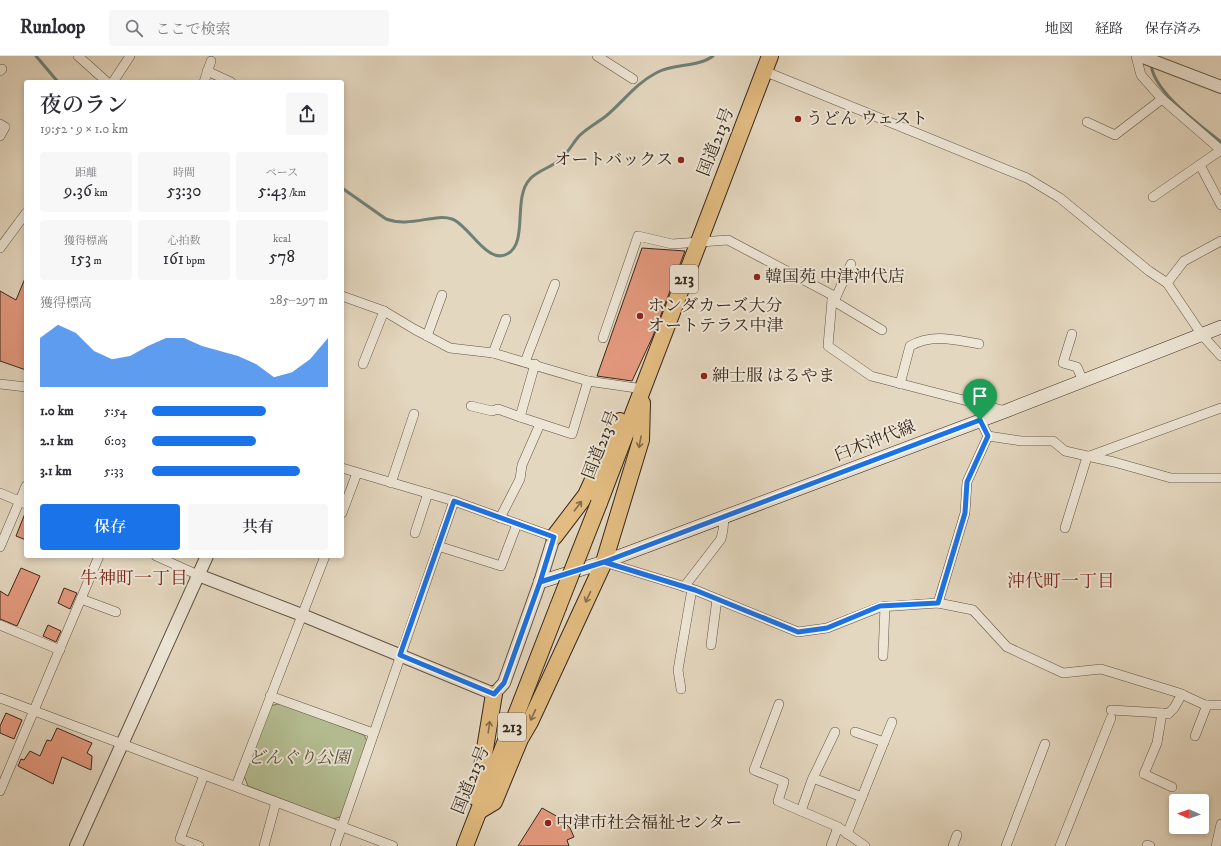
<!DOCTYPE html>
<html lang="ja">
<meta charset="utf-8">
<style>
body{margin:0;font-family:"IM FELL DW Pica","Noto Serif JP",serif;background:#f7f7f7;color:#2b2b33;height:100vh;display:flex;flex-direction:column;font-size:15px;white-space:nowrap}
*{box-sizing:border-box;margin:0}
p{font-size:13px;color:#7c7c81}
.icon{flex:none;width:22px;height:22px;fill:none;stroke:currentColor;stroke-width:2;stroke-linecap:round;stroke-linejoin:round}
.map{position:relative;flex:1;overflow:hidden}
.panel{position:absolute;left:24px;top:24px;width:320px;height:478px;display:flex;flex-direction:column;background:#fff;border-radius:4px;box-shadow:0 2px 6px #0003}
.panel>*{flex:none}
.needle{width:26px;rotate:272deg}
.controls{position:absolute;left:1169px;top:738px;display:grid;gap:8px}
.controls a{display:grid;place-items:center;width:40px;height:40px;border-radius:4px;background:#fff;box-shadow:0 2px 6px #0003;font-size:20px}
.pin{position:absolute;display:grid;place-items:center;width:34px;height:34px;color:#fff;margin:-41px -17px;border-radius:50% 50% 50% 0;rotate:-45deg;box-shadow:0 0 4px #0007}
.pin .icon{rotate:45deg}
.round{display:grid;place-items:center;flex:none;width:42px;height:42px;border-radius:4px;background:#f7f7f7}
.headline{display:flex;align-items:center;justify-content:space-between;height:68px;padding:0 16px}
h1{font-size:22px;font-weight:600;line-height:30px}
.metrics{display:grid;grid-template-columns:repeat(3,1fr);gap:6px;height:68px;padding:4px 16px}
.metrics div{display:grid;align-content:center;border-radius:4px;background:#f7f7f7;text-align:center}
.metrics b{font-size:17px;font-weight:600}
.metrics small{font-size:11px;font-weight:400}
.metrics p{font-size:11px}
.chart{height:112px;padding:8px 16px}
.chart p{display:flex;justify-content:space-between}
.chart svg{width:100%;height:72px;margin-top:4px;fill:#1a73e8;opacity:.7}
.action{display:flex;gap:8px;margin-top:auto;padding:8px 16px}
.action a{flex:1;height:46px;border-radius:4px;background:#1a73e8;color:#fff;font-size:16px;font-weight:600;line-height:46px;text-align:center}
.action a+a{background:#f7f7f7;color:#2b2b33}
ul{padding:0 16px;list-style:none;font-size:13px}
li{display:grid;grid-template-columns:64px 48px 1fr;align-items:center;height:30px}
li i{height:10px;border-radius:5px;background:#1a73e8}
header{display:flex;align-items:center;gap:24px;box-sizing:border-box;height:56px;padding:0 20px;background:#fff;border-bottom:1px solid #e1e1e2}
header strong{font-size:19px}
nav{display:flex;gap:22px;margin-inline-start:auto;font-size:14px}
.search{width:280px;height:36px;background:#f7f7f7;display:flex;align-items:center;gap:10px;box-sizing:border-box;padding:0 14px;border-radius:4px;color:#7c7c81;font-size:15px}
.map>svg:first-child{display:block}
</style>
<header>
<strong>Runloop</strong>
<div class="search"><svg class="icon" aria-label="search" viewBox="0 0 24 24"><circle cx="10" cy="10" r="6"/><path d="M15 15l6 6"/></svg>ここで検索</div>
<nav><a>地図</a><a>経路</a><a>保存済み</a></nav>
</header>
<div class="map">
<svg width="1221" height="790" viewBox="0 0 1221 790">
<rect width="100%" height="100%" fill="#e4d7bf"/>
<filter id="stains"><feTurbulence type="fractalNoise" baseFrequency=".005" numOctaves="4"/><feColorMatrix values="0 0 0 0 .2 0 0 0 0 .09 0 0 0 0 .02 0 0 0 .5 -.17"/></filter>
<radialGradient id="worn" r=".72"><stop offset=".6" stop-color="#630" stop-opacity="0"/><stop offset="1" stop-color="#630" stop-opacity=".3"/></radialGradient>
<!-- green -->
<path fill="#b4be92" stroke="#767358" d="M281 647 364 679 368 687 343 760 333 763 248 730 244 720 270 650Z"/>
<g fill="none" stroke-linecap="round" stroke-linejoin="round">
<!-- stream -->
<g stroke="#6f8076" stroke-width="3">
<path d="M36 0 58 26"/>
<path d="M1151 7C1152 35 1200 69 1221 86"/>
<path d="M342 132 386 163C410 172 434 157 452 163 469 169 487 209 507 198 529 187 512 142 530 123 538 114 553 111 562 102 569 95 573 87 579 80 587 72 597 67 606 60 623 46 635 28 656 17 673 7 697 12 713 0"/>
</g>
</g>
<!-- building -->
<g fill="#e4997e" stroke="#37281d">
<path d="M642 192 685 195 653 280 632 325 597 320Z"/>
<path d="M26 220V314L0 305V235L16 244Z"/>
<path d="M26 455V484L16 480Z"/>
<path d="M21 512 40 520 17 570 0 563V535L8 540Z"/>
<path d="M64 532 77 537 70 553 58 547Z"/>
<path d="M48 569 61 575 56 586 43 580Z"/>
<path d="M6 657 22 664 14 683 0 677V670Z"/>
<path d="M57 672 92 687 87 697 92 700 91 714 62 701 53 728 18 710 21 703 24 704 30 695 40 700 47 684 51 685Z"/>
<path d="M542 752 560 762 570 772 574 781 567 784 569 790H518Z"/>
</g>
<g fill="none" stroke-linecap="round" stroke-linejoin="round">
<!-- minor casing -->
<g stroke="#625446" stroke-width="10">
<g id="minor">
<path d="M78 0 107 26"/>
<path d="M597 0 633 23"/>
<path d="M1136 0 1141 19 1162 43 1221 94 1153 141"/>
<path d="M0 15 2 13"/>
<path d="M207 15 231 26"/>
<path d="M764 15 1027 122 1060 142 1149 215 1167 227"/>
<path d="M113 26 130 0"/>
<path d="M204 26 211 5"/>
<path d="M1087 66 1115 79 1162 43"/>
<path d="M0 68 5 71 0 80"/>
<path d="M1200 109 1221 149"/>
<path d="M1221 185 1184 205 1167 227 1202 279 1221 300"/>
<path d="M0 192 26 157"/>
<path d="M342 240 384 255 414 273 450 292 493 297 588 325 643 333"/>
<path d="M836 241 851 208"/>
<path d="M832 244 882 274"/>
<path d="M1072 278 1063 307 1077 311 1083 325"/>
<path d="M427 280 442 239"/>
<path d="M603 282 638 180 672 188 728 184 836 241 832 244 828 290 871 320 1006 355"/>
<path d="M493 297 506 263"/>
<path d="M525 306 555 228"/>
<path d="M363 308 384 255"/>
<path d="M535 308 520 361 572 378 588 325"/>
<path d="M0 328 26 331"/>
<path d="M900 328 910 290C933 277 955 284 979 288"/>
<path d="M471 350 492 355 498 353 520 361"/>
<path d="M980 364 988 380 1021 385H1053L1065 395 1114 406 1171 422H1221"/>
<path d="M342 412 454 445 554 481"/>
<path d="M391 427 414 358"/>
<path d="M0 437 26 448"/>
<path d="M342 457 357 417"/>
<path d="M500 462 520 423 522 409 540 368"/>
<path d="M1065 472 1087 401 1221 352"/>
<path d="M415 477 428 437"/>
<path d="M438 490 501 510 517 468"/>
<path d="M0 491 26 430"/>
<path d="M156 500 198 519"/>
<path d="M604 506 695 534 798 576 827 572 880 551 938 547 973 554 1007 591 1063 617 1101 613 1179 637 1205 649H1221"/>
<path d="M684 531 721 483 723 474 724 461"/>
<path d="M81 543 116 556"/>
<path d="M938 547 965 457 967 426 988 380"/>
<path d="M0 569 60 594"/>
<path d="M711 589 717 543"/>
<path d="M883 600 885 550"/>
<path d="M681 633 678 614 692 533"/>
<path d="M270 640 373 677"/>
<path d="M0 642 393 790"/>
<path d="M779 648 754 714 784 726 778 745 838 771"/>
<path d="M1111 654 1162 657"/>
<path d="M855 676 884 686"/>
<path d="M1195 680 1207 649"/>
<path d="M813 722 862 741"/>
<path d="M236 730 325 500"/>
<path d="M1172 731 1144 718 1157 687 1162 657 1168 658 1174 652 1182 638"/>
<path d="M0 735 99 500"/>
<path d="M801 755 812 724 835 676"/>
<path d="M847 778 892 666"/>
<path d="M1147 789 1150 790"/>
<path d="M199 790 180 783 204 719"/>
<path d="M264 790 276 746"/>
<path d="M335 790 454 445"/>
<path d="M831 790 838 771 865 790"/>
<path d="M953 790 957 779"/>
<path d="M1006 790 1045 688"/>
<path d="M1060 790 1111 662"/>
<path d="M1216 790 1221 768"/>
</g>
</g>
<!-- tertiary casing -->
<g stroke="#625446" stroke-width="14">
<g id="tertiary">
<path d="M1140 0 1221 31"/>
<path d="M198 519 302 559 494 638 504 627 540 526 554 481"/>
<path d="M76 790 207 500"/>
</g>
</g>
<!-- secondary casing -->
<g stroke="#37281d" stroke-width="14">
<path id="secondary" d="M540 526 604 506 1006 355 1221 271"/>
</g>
<!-- trunk casing -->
<g stroke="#37281d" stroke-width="18">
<g id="trunk">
<path d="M599 447 770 0"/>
<path d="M554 481 586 439 620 365"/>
<path d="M475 741 480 723 494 638"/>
<path d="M479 755 494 746 520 683 530 666 604 506 641 384 642 347"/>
<path d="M465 790 558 551"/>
</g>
</g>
<!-- minor -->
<use href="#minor" stroke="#ede5d5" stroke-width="9"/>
<!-- tertiary -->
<use href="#tertiary" stroke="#ede5d5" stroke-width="12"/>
<!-- secondary -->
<use href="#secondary" stroke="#ede5d5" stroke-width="13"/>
<!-- trunk -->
<use href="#trunk" stroke="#e2bc80" stroke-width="16"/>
<!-- trunk-bridge casing -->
<g stroke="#37281d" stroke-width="18" stroke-linecap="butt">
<path id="trunk-bridge" d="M558 551 599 447"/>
</g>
<!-- trunk-bridge -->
<use href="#trunk-bridge" stroke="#e2bc80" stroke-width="16"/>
</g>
<!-- one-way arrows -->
<defs><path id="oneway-shaft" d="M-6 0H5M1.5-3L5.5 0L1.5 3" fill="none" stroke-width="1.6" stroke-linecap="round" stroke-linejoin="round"/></defs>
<g stroke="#846b4a">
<use href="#oneway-shaft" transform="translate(640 386) rotate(101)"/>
<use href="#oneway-shaft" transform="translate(578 450) rotate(-53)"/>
<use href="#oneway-shaft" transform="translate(588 541) rotate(115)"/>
<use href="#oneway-shaft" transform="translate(533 659) rotate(115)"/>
<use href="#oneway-shaft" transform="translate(489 671) rotate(-82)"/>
</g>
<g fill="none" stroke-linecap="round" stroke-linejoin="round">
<!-- route casing -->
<g stroke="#fff" stroke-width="8">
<path id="route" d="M980 364 604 506 540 526 554 481 454 445 400 599 494 638 504 627 540 526 604 506 695 534 798 576 827 572 880 550 938 547 965 457 967 426 988 380 980 364"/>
</g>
<!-- route -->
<use href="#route" stroke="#1a73e8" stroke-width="5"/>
</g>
<!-- markers -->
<g fill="#8f2418" stroke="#ede5d5" stroke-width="1.5">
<circle cx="798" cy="63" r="4"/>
<circle cx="681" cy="104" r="4"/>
<circle cx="757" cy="221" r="4"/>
<circle cx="640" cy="260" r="4"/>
<circle cx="704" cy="320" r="4"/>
<circle cx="548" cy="767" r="4"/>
</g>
<g text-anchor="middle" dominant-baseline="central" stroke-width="4" stroke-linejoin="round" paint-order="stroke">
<!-- shield labels -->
<g fill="#ede5d5" stroke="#6e6154" stroke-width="1">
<rect x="670" y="209" width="28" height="28" rx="3"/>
<rect x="498" y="657" width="28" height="28" rx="3"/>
</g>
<g font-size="16" font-weight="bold" fill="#37281d">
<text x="684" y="223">213</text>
<text x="512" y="671">213</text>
</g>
<!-- poi labels -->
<g font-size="17" fill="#37281d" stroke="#ede5d5" text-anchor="start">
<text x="806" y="63">うどん ウェスト</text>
<text x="673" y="104" text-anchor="end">オートバックス</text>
<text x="765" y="221">韓国苑 中津沖代店</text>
<text x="648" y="250">ホンダカーズ大分<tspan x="648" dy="20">オートテラス中津</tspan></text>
<text x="712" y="320">紳士服 はるやま</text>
<text x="556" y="767">中津市社会福祉センター</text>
</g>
<!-- street labels -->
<g font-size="17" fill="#37281d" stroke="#ede5d5">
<text transform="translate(716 86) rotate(-69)">国道213号</text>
<text transform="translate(875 385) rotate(-21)">臼木沖代線</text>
<text transform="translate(601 389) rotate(-69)">国道213号</text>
<text transform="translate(471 724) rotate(-68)">国道213号</text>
</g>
<!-- park labels -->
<g font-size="17" font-style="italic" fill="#564e3a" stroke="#ede5d5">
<text x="299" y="702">どんぐり公園</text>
</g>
<!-- neighbourhood labels -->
<g font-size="18" fill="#7a1f14" stroke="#ede5d5">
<text x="134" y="523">牛神町一丁目</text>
<text x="1061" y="526">沖代町一丁目</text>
</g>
</g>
<rect width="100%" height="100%" filter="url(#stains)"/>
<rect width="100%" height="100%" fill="url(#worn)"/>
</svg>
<div class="controls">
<a><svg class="needle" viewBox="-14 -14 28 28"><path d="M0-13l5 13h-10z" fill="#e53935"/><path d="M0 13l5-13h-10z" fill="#7c7c81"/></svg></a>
</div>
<div class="pin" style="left:980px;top:364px;background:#1e9e55"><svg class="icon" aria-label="arrive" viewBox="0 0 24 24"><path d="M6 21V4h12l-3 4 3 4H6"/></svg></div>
<section class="panel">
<div class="headline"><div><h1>夜のラン</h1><p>19:52 · 9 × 1.0 km</p></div><a class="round"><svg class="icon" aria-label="share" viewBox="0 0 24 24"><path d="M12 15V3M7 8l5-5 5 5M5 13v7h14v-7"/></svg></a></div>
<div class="metrics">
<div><p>距離</p><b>9.36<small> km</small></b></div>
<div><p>時間</p><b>53:30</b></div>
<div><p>ペース</p><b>5:43<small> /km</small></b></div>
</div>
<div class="metrics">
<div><p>獲得標高</p><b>153<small> m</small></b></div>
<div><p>心拍数</p><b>161<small> bpm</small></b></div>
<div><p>kcal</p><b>578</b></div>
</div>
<div class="chart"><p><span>獲得標高</span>285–297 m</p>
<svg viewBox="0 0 160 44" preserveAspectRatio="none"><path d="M0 44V14L10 6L20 11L30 22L40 27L50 25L60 19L70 14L80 14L90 19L100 22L110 25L120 30L130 38L140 35L150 27L160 14V44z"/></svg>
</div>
<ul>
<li><b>1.0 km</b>5:54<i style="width:65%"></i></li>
<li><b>2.1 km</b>6:03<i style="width:59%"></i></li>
<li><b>3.1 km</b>5:33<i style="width:84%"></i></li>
</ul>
<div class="action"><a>保存</a><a>共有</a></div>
</section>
</div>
